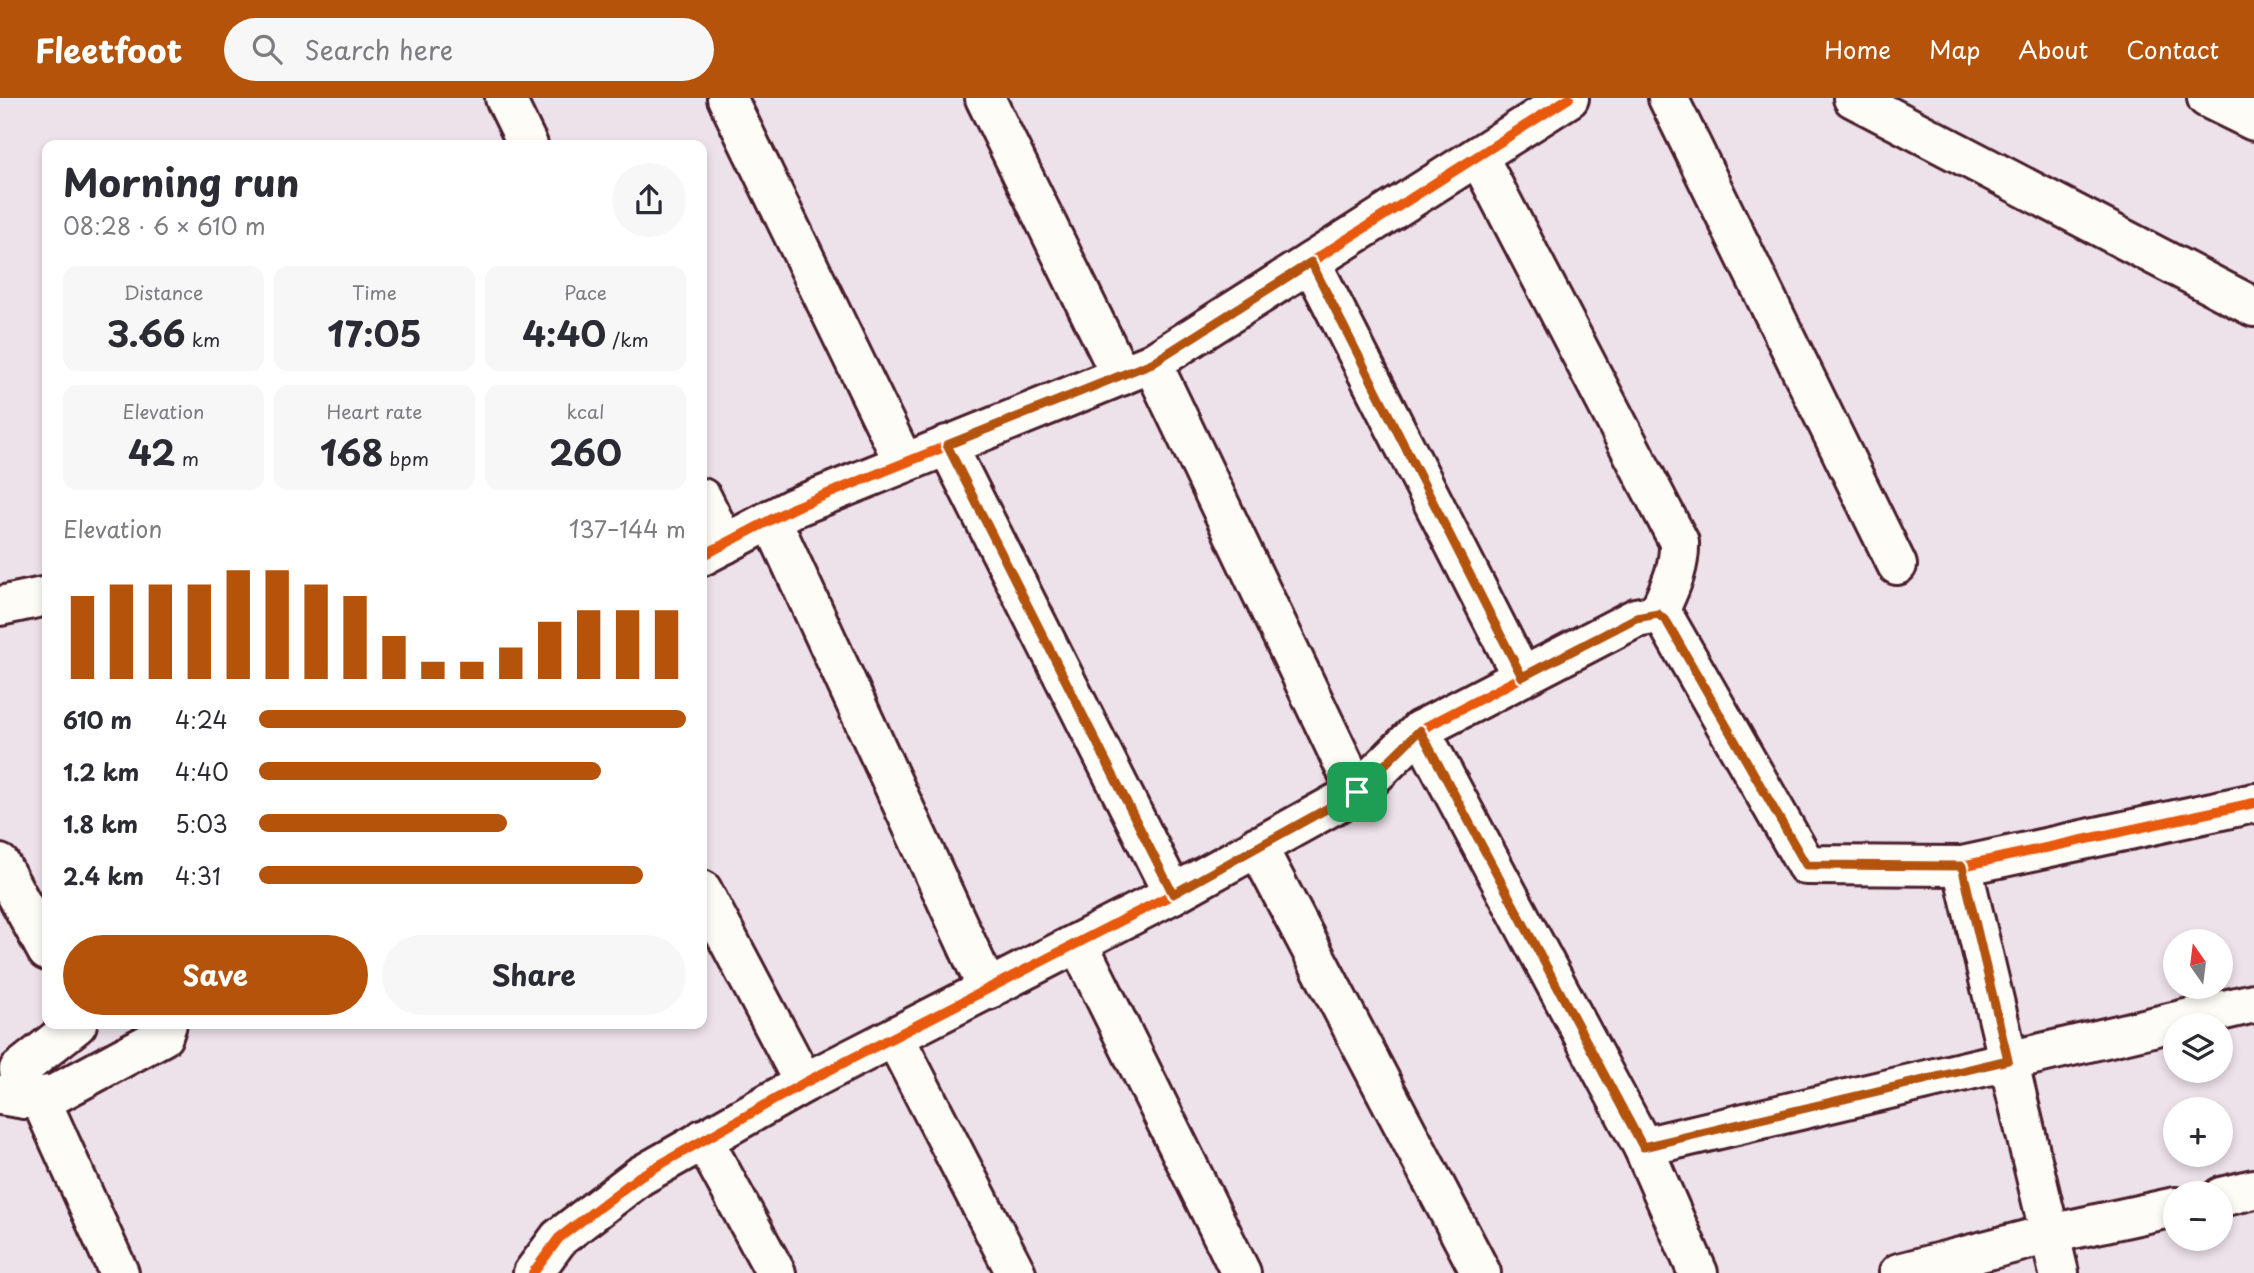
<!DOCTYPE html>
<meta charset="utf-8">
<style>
body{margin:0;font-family:"Playpen Sans",sans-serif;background:#f7f7f7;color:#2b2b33;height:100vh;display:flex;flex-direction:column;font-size:26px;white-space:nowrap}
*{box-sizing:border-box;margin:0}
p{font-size:23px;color:#7c7c81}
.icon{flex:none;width:38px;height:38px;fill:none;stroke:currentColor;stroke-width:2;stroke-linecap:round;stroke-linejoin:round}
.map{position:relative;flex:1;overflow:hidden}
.sheet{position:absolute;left:42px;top:42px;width:665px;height:889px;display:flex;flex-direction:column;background:#fff;border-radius:14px;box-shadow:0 4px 10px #0003}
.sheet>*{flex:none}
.needle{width:46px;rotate:346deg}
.fabs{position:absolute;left:2163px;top:831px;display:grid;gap:14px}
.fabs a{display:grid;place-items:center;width:70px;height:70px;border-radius:50%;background:#fff;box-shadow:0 4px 10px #0003;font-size:35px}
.pin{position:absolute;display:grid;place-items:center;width:60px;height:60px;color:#fff;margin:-30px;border-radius:14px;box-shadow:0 4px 10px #0006}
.round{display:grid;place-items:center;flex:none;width:74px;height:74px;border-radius:37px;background:#f7f7f7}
.overview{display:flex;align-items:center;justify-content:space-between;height:119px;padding:0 21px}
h1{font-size:38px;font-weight:700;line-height:52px}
.figures{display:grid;grid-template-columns:repeat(3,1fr);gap:10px;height:119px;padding:7px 21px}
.figures div{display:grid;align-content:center;border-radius:14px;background:#f7f7f7;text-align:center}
.figures b{font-size:35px;font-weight:700}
.figures small{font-size:19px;font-weight:400}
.figures p{font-size:19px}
.chart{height:196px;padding:14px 21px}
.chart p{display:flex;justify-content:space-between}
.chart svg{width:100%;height:126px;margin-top:7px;stroke:#b45309;stroke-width:6}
.cta{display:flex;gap:14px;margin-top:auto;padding:14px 21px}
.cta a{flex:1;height:80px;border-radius:42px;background:#b45309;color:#fff;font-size:28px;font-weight:700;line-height:80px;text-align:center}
.cta a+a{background:#f7f7f7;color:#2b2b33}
ul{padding:0 21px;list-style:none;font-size:23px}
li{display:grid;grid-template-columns:112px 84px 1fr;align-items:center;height:52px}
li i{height:18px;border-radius:9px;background:#b45309}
header{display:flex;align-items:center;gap:42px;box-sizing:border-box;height:98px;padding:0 35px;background:#b45309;color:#fff}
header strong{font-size:33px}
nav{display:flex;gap:38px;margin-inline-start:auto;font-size:24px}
.search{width:490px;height:63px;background:#f7f7f7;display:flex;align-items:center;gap:18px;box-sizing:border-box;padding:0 24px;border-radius:38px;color:#7c7c81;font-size:26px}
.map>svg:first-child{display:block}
</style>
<header>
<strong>Fleetfoot</strong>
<div class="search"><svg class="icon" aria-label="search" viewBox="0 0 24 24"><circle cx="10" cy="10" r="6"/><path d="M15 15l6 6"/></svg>Search here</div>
<nav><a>Home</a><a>Map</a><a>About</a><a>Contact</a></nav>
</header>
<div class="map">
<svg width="2254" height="1175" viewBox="0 0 2254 1175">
<rect width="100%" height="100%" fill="#ede1ea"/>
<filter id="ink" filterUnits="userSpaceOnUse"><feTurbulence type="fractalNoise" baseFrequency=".0143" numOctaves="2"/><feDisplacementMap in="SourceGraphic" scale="14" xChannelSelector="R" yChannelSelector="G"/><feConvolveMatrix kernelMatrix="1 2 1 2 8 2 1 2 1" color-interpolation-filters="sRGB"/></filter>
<g filter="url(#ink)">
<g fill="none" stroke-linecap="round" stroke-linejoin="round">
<!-- minor casing -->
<g stroke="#4a1f2b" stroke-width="44">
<g id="minor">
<path d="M505 0 528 47"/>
<path d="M727 0 904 365"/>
<path d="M985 0 1121 278"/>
<path d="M1668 0 1897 467"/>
<path d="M1853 0 2254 209"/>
<path d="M2207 0 2254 23"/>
<path d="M1478 58 1679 444C1680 471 1669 491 1658 516"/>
<path d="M1311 164 1522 579"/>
<path d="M1152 265 1357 694"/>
<path d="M947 347 1173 796"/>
<path d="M702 400 725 446"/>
<path d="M771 421 988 892"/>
<path d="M702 458 793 410 1152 265 1569 0"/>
<path d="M0 508 47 498"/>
<path d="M1420 632 1643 1049 1698 1175"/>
<path d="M1257 748 1481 1175"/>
<path d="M0 766 47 853"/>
<path d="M1962 768 2059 1175"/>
<path d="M702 792 804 985"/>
<path d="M1078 845 1241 1175"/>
<path d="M895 940 1016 1175"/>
<path d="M0 997 25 1001 55 996 163 938 167 926"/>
<path d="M39 998 119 1175"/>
<path d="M25 1001 19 972 77 926"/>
<path d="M703 1041 776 1175"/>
<path d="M1643 1049 2254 905"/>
<path d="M2221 1099 2254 1091"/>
<path d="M533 1175 559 1140 640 1078 804 985 1173 796 1357 694 1420 632 1636 520 1658 516 1667 524 1806 767 1962 768 2254 705"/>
<path d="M1899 1175 2050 1136 2175 1109"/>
</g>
</g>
<!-- minor -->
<use href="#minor" stroke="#fdfcf7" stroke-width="38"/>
<!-- cycleway casing -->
<g stroke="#fdfcf7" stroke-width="15">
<g id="cycleway">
<path d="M702 458 793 410 1152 265 1569 0"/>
<path d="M533 1175 559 1140 640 1078 804 985 1173 796 1357 694 1420 632 1636 520 1658 516 1667 524 1806 767 1962 768 2254 705"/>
</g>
</g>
<!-- cycleway -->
<use href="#cycleway" stroke="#e8590c" stroke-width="10"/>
</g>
</g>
<g fill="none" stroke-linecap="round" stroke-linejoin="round" filter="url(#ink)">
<!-- route casing -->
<g stroke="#fff" stroke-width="14">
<path id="route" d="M1311 164 1522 579 1636 520 1658 516 1667 524 1806 767 1962 768 2008 962 1643 1049 1420 632 1357 694 1173 796 947 347 1152 265Z"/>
</g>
<!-- route -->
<use href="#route" stroke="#b45309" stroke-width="9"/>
</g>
</svg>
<div class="fabs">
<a><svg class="needle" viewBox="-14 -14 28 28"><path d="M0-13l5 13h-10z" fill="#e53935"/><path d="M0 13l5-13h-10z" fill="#7c7c81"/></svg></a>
<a><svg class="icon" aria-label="layers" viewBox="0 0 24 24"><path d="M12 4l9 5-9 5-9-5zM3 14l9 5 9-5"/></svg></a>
<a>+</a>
<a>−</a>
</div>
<div class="pin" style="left:1357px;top:694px;background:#1e9e55"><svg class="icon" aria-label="arrive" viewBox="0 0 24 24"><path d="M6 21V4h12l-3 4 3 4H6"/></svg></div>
<section class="sheet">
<div class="overview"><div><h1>Morning run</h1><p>08:28 · 6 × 610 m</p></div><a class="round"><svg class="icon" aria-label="share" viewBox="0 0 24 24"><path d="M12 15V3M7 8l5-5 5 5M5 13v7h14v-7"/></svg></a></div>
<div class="figures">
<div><p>Distance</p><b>3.66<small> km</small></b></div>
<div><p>Time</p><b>17:05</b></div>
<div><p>Pace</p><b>4:40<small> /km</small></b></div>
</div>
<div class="figures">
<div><p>Elevation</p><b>42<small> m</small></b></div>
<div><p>Heart rate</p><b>168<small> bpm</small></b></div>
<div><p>kcal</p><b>260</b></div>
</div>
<div class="chart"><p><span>Elevation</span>137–144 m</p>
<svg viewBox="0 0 160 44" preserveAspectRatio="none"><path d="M5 44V15M15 44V11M25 44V11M35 44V11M45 44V6M55 44V6M65 44V11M75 44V15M85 44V29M95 44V38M105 44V38M115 44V33M125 44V24M135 44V20M145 44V20M155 44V20"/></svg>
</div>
<ul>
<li><b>610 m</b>4:24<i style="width:100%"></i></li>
<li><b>1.2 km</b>4:40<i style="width:80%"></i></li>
<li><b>1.8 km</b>5:03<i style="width:58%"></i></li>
<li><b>2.4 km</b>4:31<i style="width:90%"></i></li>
</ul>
<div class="cta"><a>Save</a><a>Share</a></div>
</section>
</div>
